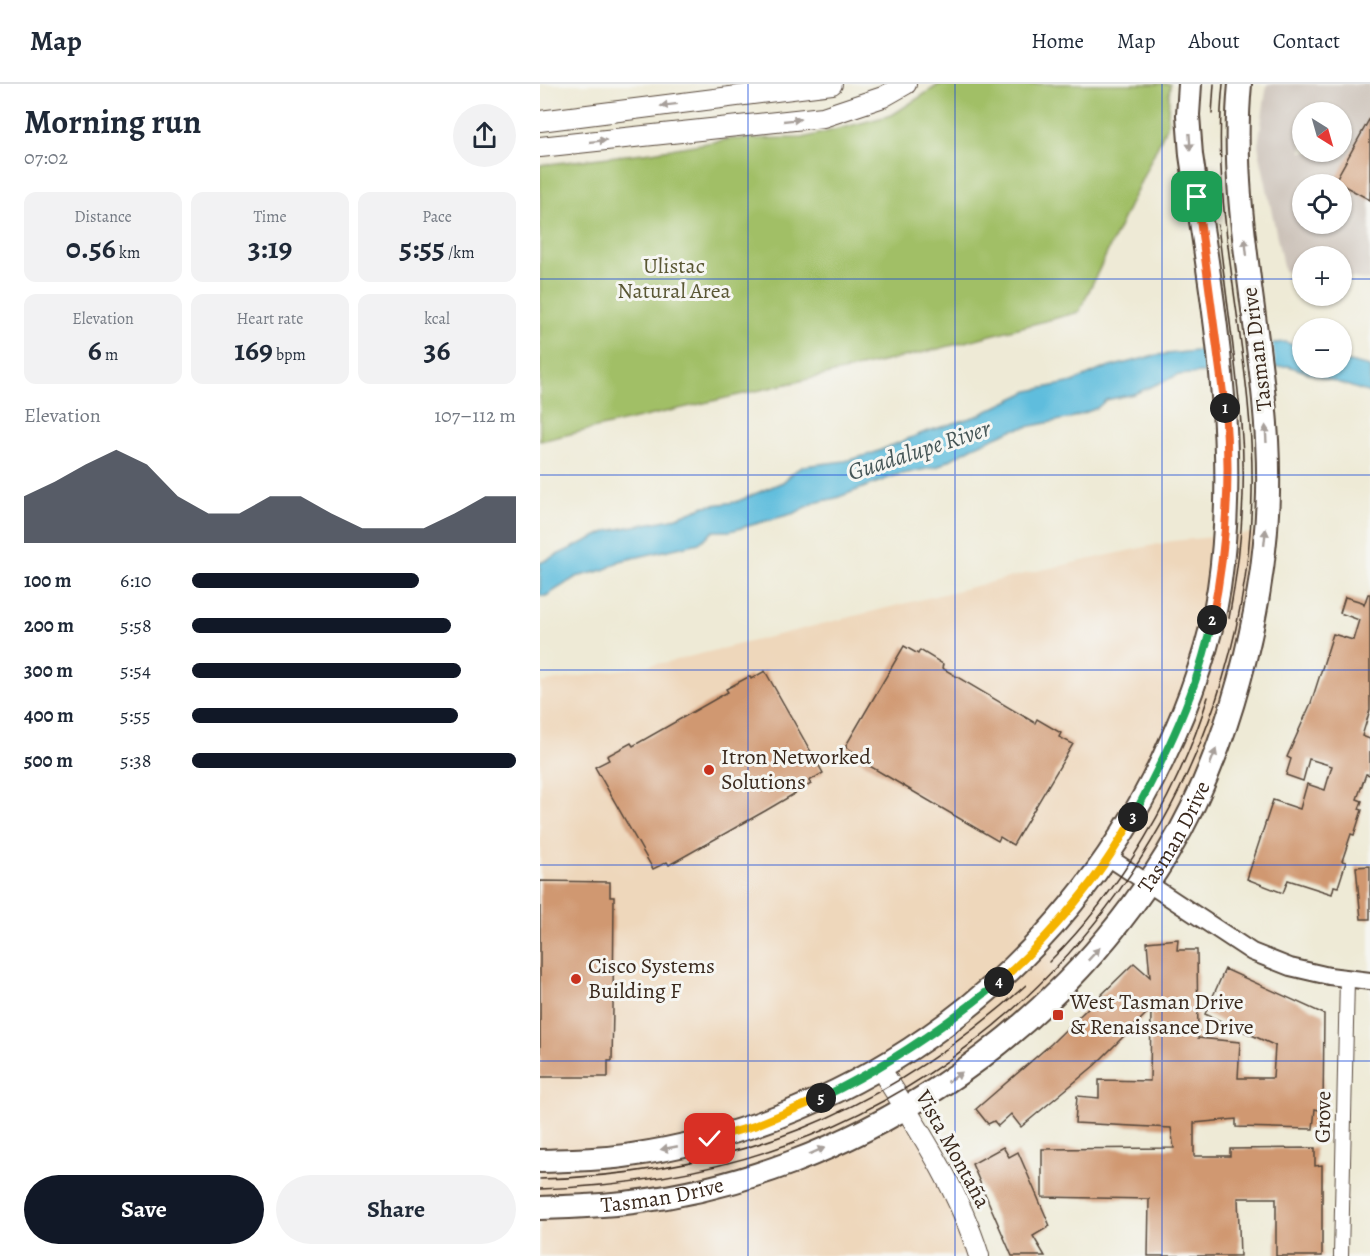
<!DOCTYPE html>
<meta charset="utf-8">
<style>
body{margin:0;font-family:Alegreya,serif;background:#f2f2f3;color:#1f2937;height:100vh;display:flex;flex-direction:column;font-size:22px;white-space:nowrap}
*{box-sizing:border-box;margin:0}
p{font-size:20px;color:#747a83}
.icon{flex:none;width:33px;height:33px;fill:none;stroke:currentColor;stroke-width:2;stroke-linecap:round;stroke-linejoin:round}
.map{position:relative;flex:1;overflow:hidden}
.panel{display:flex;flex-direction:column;background:#fff;width:540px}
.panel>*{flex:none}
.needle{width:39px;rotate:143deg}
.fabs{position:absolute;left:752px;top:18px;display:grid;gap:12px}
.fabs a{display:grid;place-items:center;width:60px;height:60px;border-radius:50%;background:#fff;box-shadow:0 2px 4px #0004;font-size:30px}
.pin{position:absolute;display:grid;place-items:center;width:51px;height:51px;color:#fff;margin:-26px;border-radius:12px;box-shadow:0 3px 9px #0006}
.km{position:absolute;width:30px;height:30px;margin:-15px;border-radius:50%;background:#222;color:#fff;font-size:16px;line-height:30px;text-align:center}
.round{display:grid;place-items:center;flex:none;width:63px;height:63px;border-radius:32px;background:#f2f2f3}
.head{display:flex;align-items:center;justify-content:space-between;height:102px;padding:0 24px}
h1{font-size:33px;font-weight:600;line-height:45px}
.metrics{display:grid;grid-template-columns:repeat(3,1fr);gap:9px;height:102px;padding:6px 24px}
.metrics div{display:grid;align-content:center;border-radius:12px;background:#f2f2f3;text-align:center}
.metrics b{font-size:30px;font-weight:600}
.metrics small{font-size:16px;font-weight:400}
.metrics p{font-size:16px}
.chart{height:168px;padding:12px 24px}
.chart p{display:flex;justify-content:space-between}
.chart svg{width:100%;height:108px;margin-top:6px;fill:#111827;opacity:.7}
.button{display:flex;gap:12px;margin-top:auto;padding:12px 24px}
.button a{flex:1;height:69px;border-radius:36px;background:#111827;color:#fff;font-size:24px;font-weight:600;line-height:69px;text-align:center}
.button a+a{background:#f2f2f3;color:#1f2937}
ul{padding:0 24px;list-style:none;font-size:20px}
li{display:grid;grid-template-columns:96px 72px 1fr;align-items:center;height:45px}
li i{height:15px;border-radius:8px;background:#111827}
header{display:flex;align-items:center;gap:36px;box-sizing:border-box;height:84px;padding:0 30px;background:#fff;border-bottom:2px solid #e0e1e3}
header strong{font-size:28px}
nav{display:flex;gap:33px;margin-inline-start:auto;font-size:21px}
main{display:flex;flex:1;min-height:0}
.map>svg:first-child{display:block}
</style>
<header>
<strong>Map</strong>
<nav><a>Home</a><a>Map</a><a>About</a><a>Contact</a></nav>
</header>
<main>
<section class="panel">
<div class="head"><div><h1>Morning run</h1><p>07:02</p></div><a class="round"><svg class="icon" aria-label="share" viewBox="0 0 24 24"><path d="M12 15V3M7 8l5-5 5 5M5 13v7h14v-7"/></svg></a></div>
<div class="metrics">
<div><p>Distance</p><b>0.56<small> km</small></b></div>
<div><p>Time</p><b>3:19</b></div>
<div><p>Pace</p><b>5:55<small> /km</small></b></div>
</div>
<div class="metrics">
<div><p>Elevation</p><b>6<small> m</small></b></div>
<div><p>Heart rate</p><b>169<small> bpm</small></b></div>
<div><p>kcal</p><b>36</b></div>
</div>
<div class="chart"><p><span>Elevation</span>107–112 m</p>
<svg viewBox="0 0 160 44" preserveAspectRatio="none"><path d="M0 44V25L10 19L20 12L30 6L40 12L50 25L60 32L70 32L80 25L90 25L100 32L110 38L120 38L130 38L140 32L150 25L160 25V44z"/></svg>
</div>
<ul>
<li><b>100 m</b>6:10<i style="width:70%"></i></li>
<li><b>200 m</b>5:58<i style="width:80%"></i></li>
<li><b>300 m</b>5:54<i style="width:83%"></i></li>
<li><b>400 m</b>5:55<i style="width:82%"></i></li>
<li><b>500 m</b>5:38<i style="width:100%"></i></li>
</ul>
<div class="button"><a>Save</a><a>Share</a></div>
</section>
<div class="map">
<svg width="830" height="1172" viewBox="0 0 830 1172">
<rect width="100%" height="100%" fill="#f6f6f2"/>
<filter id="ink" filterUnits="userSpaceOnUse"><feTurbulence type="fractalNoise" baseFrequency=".0167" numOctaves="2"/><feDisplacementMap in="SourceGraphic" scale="12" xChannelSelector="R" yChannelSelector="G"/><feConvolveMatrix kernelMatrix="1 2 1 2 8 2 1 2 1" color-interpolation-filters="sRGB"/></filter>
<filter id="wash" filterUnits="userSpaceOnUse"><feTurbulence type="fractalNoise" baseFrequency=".008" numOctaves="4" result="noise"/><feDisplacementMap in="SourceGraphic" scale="24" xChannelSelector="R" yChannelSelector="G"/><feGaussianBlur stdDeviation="1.35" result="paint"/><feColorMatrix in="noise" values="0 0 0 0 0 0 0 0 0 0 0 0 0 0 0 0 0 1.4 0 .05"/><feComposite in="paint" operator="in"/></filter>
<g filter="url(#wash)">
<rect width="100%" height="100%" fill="#eeead6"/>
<!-- built -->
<path fill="#eed7bb" d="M724 448 709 551 654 719 537 888 365 1024 440 1172H0V599L128 578 488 489 632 457Z"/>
<!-- industrial -->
<path fill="#ccc2b9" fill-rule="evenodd" d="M727 0H830V196L801 193V172H762V189L744 187 718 61ZM762 28H801V68H762ZM762 100H801V140H762Z"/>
<!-- green -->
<path fill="#a1bf66" stroke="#6e7442" stroke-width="1.5" d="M400 0H630L627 42 539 228 398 265 0 357V81L112 68 191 55 263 54 352 31Z"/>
<!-- water -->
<path fill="#5fbddd" stroke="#4d747e" stroke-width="1.5" d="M745 258 762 264V284H801V276L830 283V309L748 282 638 291 594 310 566 316 557 324 531 334 472 346 433 363 397 383 357 391 296 414 274 419 255 429 190 447H174L159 459 80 477 64 486 36 493 6 512H0V479L68 447 132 435 165 422 196 418 243 398 256 386 264 382 305 377 331 370 385 348 437 332 489 307 533 298 562 285 617 271Z"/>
<!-- pier -->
<path fill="#eeead6" d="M732 257 736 286 665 292 662 263Z"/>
<g id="blocks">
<!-- building -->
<g fill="#d09871">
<path d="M830 34V116L795 97Z"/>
<path d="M828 510H830V626L822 652 830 655V691L826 690 817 715 822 717 819 725 822 726 814 751 811 750 802 777 806 778 798 803 794 802 792 810 748 796 743 809 707 795 733 716 760 725 767 700 785 706 792 682 769 675 763 697 746 691 751 675 747 673 771 619 793 550 813 556 819 536 800 529 805 513 822 518 824 521Z"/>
<path d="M364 562 378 570 380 566 403 580 402 584 495 639 497 635 521 649 519 653 533 660 473 761 460 753 458 757 362 701 316 674 318 670 305 663Z"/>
<path d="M225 587 283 689 269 697 271 700 225 727 129 781 127 778 113 785 55 683 69 676 67 672 91 659 93 662 188 608 186 605 210 592 211 595Z"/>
<path d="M830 782V835H821L816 783Z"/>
<path d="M0 797 70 798V813H74L73 924 72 977H68V993H0Z"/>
<path d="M638 855 637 866H657L658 954 700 958 698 994H733L735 962H736L665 930 685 885 784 930 783 1027 775 1025 773 1045 696 1043V1035L654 1039V1072H690V1065L775 1064V1082L782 1081V1172H736V1114H698L700 1172H608L609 1115 502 1113V1065L634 1064 631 1044 535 1039 537 1012 559 1014V996L610 997 611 925 555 981 481 1043 471 1030 458 1042 454 1037 448 1040 436 1025 511 960 594 879 610 893 607 858Z"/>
<path d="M463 1063 469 1073 478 1068 510 1142 493 1152 505 1172H472L432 1080Z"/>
</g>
</g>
</g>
<g filter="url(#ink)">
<use href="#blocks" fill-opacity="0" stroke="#56473a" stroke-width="1.5"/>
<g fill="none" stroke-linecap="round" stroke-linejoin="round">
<!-- minor casing -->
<g stroke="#56473a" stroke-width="16">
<path id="minor" d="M801 1172 807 894"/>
</g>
<!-- tertiary casing -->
<g stroke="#56473a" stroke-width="20">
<path id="tertiary" d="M568 773 712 868 750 883 789 892 830 897"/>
</g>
<!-- secondary casing -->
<g stroke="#56473a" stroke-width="22">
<g id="secondary">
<path d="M0 37 292 0"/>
<path d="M0 63 283 33 343 13 366 0"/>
<path d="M340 984C378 1044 418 1104 439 1172"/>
</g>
</g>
<!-- primary casing -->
<g stroke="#56473a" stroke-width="26">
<g id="primary">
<path d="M0 1077C30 1076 61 1076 91 1071 323 1037 521 888 622 677 648 622 670 564 679 504 700 359 672 214 651 71L648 31 650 0"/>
<path id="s1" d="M0 1124C31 1123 62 1122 93 1118 309 1091 513 956 627 770 688 670 725 527 728 409 731 272 687 137 700 0"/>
</g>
</g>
<!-- minor -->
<use href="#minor" stroke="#fff" stroke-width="14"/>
<!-- tertiary -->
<use href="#tertiary" stroke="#fff" stroke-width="16"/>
<!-- secondary -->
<use href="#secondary" stroke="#fff" stroke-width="20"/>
<!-- primary -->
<use href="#primary" stroke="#fff" stroke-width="22"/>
<!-- tram -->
<g stroke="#3b2a1e" stroke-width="1.5">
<path d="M672 30 674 0"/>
<path d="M678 141C685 207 696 273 701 340 707 405 701 470 689 534"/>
<path d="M509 878C580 808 639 708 668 613"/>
<path d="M0 1095C193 1090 343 1030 486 901"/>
<path d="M0 1105C84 1102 166 1090 246 1061 519 962 706 699 712 409 715 272 669 136 683 0"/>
</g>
</g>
<!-- one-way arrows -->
<defs><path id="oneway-solid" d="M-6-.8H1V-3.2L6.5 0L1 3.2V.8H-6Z" transform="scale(1.5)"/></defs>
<g fill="#a79f9a">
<use href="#oneway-solid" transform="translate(129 21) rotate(173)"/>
<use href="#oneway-solid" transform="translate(252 36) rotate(-6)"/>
<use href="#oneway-solid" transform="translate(58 57) rotate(-6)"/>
<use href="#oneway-solid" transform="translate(650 58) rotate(86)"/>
<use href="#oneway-solid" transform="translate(706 163) rotate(-96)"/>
<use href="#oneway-solid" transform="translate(726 350) rotate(-93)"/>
<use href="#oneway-solid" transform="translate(725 453) rotate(-84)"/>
<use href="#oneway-solid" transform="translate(673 673) rotate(-69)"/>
<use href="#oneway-solid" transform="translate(554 870) rotate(-47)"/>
<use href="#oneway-solid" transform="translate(415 993) rotate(-34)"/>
<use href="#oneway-solid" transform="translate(129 1064) rotate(169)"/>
<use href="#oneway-solid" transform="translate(277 1067) rotate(-23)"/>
</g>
</g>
<g fill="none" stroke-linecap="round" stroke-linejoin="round" filter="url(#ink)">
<!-- split-1 casing -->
<g stroke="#fff" stroke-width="12">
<path id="split-1" d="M657 113 685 324"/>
</g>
<!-- split-2 casing -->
<g stroke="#fff" stroke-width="12">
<path id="split-2" d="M672 536C686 467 691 395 685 324"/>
</g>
<!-- split-3 casing -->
<g stroke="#fff" stroke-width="12">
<path id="split-3" d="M593 733C626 671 658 606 672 536"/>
</g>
<!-- split-4 casing -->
<g stroke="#fff" stroke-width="12">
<path id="split-4" d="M459 898C508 855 562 792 593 733"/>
</g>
<!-- split-5 casing -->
<g stroke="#fff" stroke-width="12">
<path id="split-5" d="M281 1014C345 983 403 944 459 898"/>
</g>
<!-- split-6 casing -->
<g stroke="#fff" stroke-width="12">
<path id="split-6" d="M170 1055 214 1042 281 1014"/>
</g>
<!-- split-1 -->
<use href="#split-1" stroke="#f0652b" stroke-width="8"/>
<!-- split-2 -->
<use href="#split-2" stroke="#f0652b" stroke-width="8"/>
<!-- split-3 -->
<use href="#split-3" stroke="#22a559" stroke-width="8"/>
<!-- split-4 -->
<use href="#split-4" stroke="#f5b400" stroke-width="8"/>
<!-- split-5 -->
<use href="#split-5" stroke="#22a559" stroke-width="8"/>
<!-- split-6 -->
<use href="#split-6" stroke="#f5b400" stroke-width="8"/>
</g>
<!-- grid -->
<path fill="none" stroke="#1d4ed8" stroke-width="1.5" stroke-opacity="0.55" d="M208 0V1172M415 0V1172M622 0V1172M0 195H762M801 195H830M0 391H830M0 586H830M0 781H830M0 977H830"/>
<!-- markers -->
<g fill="#c8321e" stroke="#f6f6f2" stroke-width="2">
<circle cx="169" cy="686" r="6"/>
<circle cx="36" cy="895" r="6"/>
<rect x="512" y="925" width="12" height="12" rx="3"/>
</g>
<g text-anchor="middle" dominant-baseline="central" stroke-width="6" stroke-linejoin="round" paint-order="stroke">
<!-- park labels -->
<g font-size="22" fill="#5a5734" stroke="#f6f6f2">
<text x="134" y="182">Ulistac<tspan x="134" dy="25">Natural Area</tspan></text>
</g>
<!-- street labels -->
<g font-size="22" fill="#3b2a1e" stroke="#f6f6f2">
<text transform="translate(717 265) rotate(-97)">Tasman Drive</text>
<text stroke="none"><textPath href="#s1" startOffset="770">Tasman Drive</textPath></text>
<text transform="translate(783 1033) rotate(-89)">Grove</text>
<text transform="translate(413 1065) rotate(61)">Vista Montaña</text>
<text stroke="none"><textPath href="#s1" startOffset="123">Tasman Drive</textPath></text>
</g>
<!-- poi labels -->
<g font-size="22" fill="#3b2a1e" stroke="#f6f6f2" text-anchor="start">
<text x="181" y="673">Itron Networked<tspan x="181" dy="25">Solutions</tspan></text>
<text x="48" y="882">Cisco Systems<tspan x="48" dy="25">Building F</tspan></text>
<text x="530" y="918">West Tasman Drive<tspan x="530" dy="25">&amp; Renaissance Drive</tspan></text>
</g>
<!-- water labels -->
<g font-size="24" font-style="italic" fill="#465657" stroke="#f6f6f2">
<text transform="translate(379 366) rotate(-18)">Guadalupe River</text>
</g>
</g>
</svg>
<div class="fabs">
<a><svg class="needle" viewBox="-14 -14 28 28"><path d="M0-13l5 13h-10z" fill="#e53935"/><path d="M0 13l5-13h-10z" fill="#747a83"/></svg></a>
<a><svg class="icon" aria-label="locate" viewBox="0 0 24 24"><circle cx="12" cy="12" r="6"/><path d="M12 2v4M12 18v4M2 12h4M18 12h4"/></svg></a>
<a>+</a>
<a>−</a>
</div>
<div class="pin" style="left:657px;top:113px;background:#1e9e55"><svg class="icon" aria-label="arrive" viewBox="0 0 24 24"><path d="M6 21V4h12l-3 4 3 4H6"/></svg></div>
<div class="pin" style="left:170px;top:1055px;background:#d93025"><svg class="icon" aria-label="check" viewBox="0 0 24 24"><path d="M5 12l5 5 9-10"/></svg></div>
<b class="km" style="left:685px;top:324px">1</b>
<b class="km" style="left:672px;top:536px">2</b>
<b class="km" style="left:593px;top:733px">3</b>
<b class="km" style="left:459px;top:898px">4</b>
<b class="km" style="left:281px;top:1014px">5</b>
</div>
</main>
